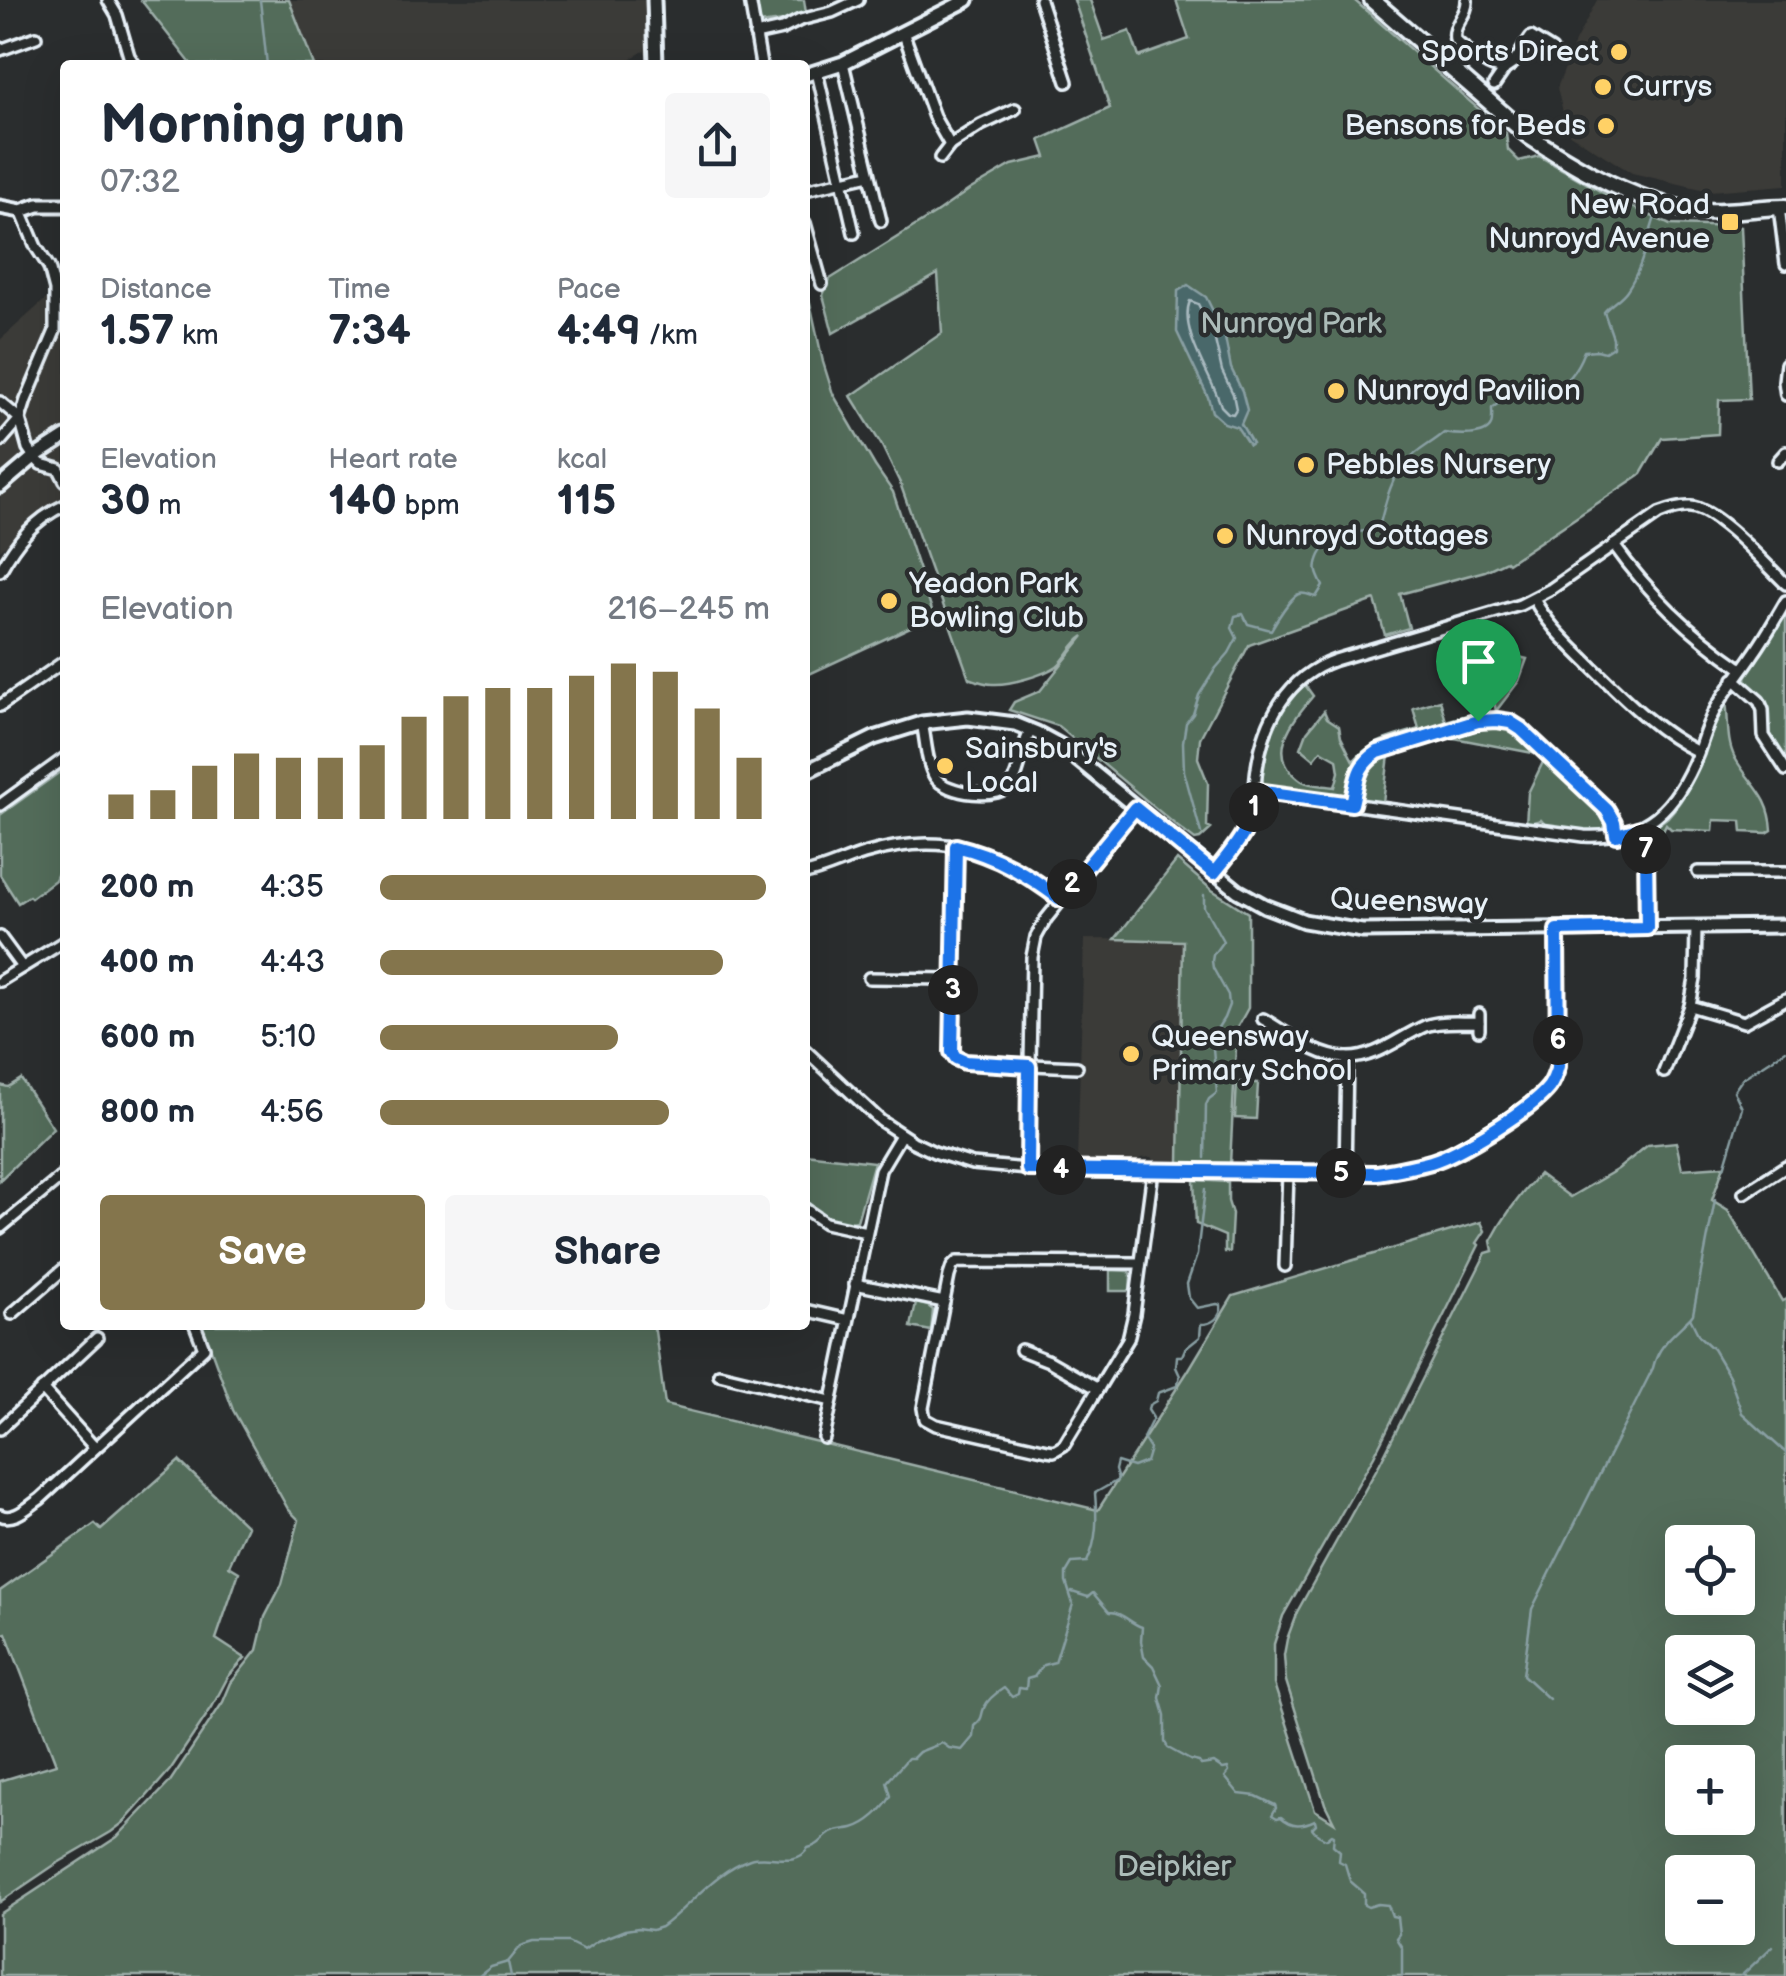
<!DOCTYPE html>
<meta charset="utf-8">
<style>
body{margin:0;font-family:"Balsamiq Sans",sans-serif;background:#f6f6f7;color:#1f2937;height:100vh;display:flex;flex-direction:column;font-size:38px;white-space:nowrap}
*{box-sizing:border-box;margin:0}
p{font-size:32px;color:#747a83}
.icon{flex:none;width:55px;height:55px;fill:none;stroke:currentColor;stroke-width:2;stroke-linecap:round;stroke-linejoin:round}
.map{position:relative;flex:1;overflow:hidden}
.side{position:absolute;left:60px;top:60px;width:750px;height:1270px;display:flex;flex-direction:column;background:#fff;border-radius:10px;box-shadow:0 10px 40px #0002}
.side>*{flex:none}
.buttons{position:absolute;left:1665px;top:1525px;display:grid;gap:20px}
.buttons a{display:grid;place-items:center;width:90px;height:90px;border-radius:10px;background:#fff;box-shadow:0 10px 40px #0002;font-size:50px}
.pin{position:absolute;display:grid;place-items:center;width:85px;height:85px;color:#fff;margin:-102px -42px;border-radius:50% 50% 50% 0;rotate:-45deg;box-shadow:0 0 10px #0007}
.pin .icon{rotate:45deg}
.km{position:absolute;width:50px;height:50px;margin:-25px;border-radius:50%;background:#222;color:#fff;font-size:28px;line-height:50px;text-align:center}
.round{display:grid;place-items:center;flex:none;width:105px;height:105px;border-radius:10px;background:#f6f6f7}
.head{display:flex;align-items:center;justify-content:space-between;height:170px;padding:0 40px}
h1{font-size:55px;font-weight:600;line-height:75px}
.metrics{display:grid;grid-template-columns:repeat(3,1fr);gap:15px;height:170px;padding:10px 40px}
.metrics div{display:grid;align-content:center}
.metrics b{font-size:42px;font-weight:600}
.metrics small{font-size:28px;font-weight:400}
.metrics p{font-size:28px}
.chart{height:280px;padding:20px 40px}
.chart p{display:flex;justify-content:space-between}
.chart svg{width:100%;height:180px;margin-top:10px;stroke:#84754c;stroke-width:6}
.cta{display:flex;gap:20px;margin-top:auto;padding:20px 40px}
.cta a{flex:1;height:115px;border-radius:10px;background:#84754c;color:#fff;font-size:40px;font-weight:600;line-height:115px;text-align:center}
.cta a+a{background:#f6f6f7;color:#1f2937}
ul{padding:0 40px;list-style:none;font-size:32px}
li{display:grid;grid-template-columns:160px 120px 1fr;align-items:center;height:75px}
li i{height:25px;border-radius:12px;background:#84754c}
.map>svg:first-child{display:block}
</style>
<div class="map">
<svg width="1786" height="1976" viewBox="0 0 1786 1976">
<rect width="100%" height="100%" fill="#2a2d2e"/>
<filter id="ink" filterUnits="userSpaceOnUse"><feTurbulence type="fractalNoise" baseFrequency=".01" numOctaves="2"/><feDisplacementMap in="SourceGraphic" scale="20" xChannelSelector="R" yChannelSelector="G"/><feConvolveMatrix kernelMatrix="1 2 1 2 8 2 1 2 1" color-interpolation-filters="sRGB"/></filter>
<g filter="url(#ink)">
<!-- built -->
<g fill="#3b3a37">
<path d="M289 0H652L654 57 649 59 644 51 619 65H314Z"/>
<path d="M1597 0H1786V185L1710 191 1632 173 1568 133 1557 88 1575 42Z"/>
<path d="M65 282V497L0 550V340Z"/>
<path d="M1084 939 1183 940 1179 1163 1156 1162 1151 1157 1141 1158 1137 1162 1077 1161Z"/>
</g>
<!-- green -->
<g fill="#526c5a" stroke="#9daea9" stroke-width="2.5" fill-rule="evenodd">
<path d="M141 0H289L314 65H192Z"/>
<path d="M754 0H804L806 13 784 21 758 24V11Z"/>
<path d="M1074 0H1090L1104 40 1130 31 1139 57 1189 39 1176 0H1354L1506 133 1508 150 1519 161 1539 156 1605 194 1670 225 1741 227 1749 399 1719 400 1718 434 1662 438 1641 474 1508 563 1506 561 1485 571 1400 594 1409 628 1385 635 1375 600 1249 645 1200 738 1198 758 1208 783 1207 827 1211 829 1200 839 1195 840 1178 827 1058 726 1009 710 1014 702 1040 691 1084 636C1072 643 1068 657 1057 666 1044 675 1009 685 993 684 985 684 977 681 969 678L900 483 881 444 851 396 942 333 938 274 833 333 823 295 830 279 936 213 969 190 1012 165 1046 157 1040 140 1110 108Z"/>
<path d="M809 298 823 362 833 394 875 466 893 492 934 616 805 676V301Z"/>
<path d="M1786 615V762L1769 735 1766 710 1747 682 1746 677Z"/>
<path d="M1511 655 1527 659 1519 681 1496 711 1486 666Z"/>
<path d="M1303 682 1313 696C1292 721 1264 755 1302 781 1310 786 1325 785 1335 787L1339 772 1337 759 1321 750 1314 759 1301 748 1307 732 1324 711 1327 718 1339 726 1341 737 1353 761C1371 741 1394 736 1419 729L1413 708 1440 700 1446 721 1490 709 1481 717C1455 725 1385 740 1367 755 1351 768 1356 792 1339 800L1265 787 1260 778 1263 756 1275 715Z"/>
<path d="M1726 702C1729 721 1726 741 1735 758 1751 786 1770 795 1772 830L1767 833 1742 832 1741 821 1714 820 1713 831 1671 829 1666 824 1658 841 1659 855H1652L1649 832C1655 826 1662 822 1668 817 1698 785 1706 739 1726 702Z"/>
<path d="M1489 724 1511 729 1535 748 1533 753 1449 737 1389 755 1383 803 1379 805 1358 799 1357 795 1365 768 1381 754Z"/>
<path d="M1544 760 1599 810 1606 824 1602 832 1595 833 1552 828 1546 826 1541 820 1526 824 1528 793Z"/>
<path d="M60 772 65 780V819L60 868 55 880 31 898 29 896 18 903 0 875V815Z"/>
<path d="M1177 860 1212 890 1248 913V1008L1237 1028 1230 1164 1179 1163 1183 941 1115 939Z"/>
<path d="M21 1079 53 1128 0 1180V1085L8 1087Z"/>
<path d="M1237 1082 1258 1083 1256 1119 1235 1118Z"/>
<path d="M1676 1142 1682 1169 1724 1166 1712 1200 1728 1210 1782 1301 1786 1299V1976H0V1914L117 1837 169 1783 223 1702 231 1683 257 1650 265 1617 282 1584 299 1520 288 1509 233 1410 202 1325H652L655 1331 665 1405 1098 1510 1188 1371 1233 1296 1481 1222 1485 1231 1477 1243 1479 1245 1374 1456 1283 1616 1274 1644V1684L1315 1810 1334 1822 1325 1804 1286 1681 1284 1655 1287 1639 1297 1612 1380 1463 1486 1253 1493 1251 1491 1241C1504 1216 1520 1195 1539 1174L1570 1197 1618 1169 1648 1145ZM1682 1542H1738V1598H1682ZM1738 1652V1708H1682V1652ZM1738 1762V1818H1682V1762ZM1682 1872H1738V1928H1682Z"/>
<path d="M805 1154 874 1162 857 1221C836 1227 819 1214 805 1199Z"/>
<path d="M1194 1180 1228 1182V1201L1232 1214 1230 1252H1225V1236L1196 1224Z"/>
<path d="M1110 1270 1129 1271 1131 1276 1130 1291H1110Z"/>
<path d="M916 1303 928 1306 933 1310 931 1331 911 1327Z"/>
<path d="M179 1461 247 1526 229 1566 239 1572 216 1639 245 1658 228 1677 212 1707 170 1770 124 1822 111 1832 56 1864 0 1902V1781L56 1764 6 1633 0 1635V1591L95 1524 101 1530Z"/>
</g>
<!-- water -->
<path fill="#4a686b" stroke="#899fa3" stroke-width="2.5" d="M1188 285 1206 297 1224 333 1231 368 1242 391 1247 410 1241 424 1252 443 1249 445 1237 427 1224 423 1212 412 1208 397 1177 332 1178 291Z"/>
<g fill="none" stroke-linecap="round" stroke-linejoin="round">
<!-- shore -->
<path stroke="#a9bac0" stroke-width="2.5" d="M1190 301 1198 304 1214 336 1222 371 1233 394 1236 409 1233 414 1228 413 1221 406C1212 376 1178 330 1190 301Z"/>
<!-- stream -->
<g stroke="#899fa3" stroke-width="2.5">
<path d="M260 0 267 65"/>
<path d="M1201 833 1184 771 1183 742 1186 723 1193 714 1199 695 1216 668 1229 653 1237 638 1232 628 1235 616 1243 614 1248 624 1271 630C1275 623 1291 596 1299 594 1305 592 1311 596 1316 597L1323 586C1316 573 1314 568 1320 555 1335 526 1356 537 1379 527 1385 506 1389 482 1404 464 1414 452 1431 444 1444 433 1455 435 1486 438 1491 425 1493 419 1492 413 1492 408L1528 382 1538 381 1543 388 1551 391C1568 383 1578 367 1584 351L1597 350 1605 352 1613 347V338L1604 312C1611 303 1621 299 1627 290 1643 267 1647 240 1656 214"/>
<path d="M1204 895V907L1223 941 1213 955 1212 961 1213 968 1228 995 1229 1005 1224 1018 1212 1037 1217 1093 1209 1099 1206 1105 1205 1158"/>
<path d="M1724 1168 1742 1108 1734 1091 1743 1078 1786 1050"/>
<path d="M1715 1200 1693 1314 1690 1318 1699 1336 1713 1349 1729 1376 1742 1413 1786 1453"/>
<path d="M1072 1592 1088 1597 1093 1593 1109 1612C1123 1612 1129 1623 1142 1627L1141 1641 1144 1657 1153 1666 1162 1685 1160 1698 1165 1715V1742L1168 1748 1190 1760 1199 1762 1201 1765 1214 1763 1223 1769 1228 1768 1229 1772 1225 1777 1239 1794 1256 1796 1275 1805 1276 1808 1272 1815 1277 1818 1281 1817C1292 1827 1302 1826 1315 1820L1316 1824 1312 1828 1318 1835 1326 1839 1332 1834 1334 1835 1333 1845 1340 1851 1339 1861 1345 1864 1350 1881 1364 1893V1905L1368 1907 1378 1904 1388 1905 1392 1916 1397 1917 1399 1934 1396 1938 1402 1948V1976"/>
<path d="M1549 1699 1523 1675 1532 1609 1653 1368C1658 1345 1674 1334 1690 1318"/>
<path d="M479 1976 491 1967 508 1962"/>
<path d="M511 1976 508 1962 521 1946 534 1942H568L584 1950 597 1941 625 1930 638 1928 652 1930 661 1927C690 1906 715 1871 750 1859 769 1853 797 1868 808 1848 820 1845 820 1841 828 1835 835 1829 845 1830 853 1828 868 1824 884 1809 891 1796L887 1782 908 1758H913L919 1752 942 1743 949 1748 962 1750 973 1737 974 1726C984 1717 980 1718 984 1708 987 1700 996 1693 1004 1688L1012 1697 1018 1694 1019 1688 1026 1689 1027 1679 1034 1677 1043 1665 1055 1662 1073 1604 1066 1582V1573L1072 1563 1087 1562C1098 1539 1097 1517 1095 1493L1118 1480 1115 1470 1117 1462 1133 1467 1146 1462 1150 1449 1143 1438 1153 1418 1148 1410 1149 1405 1156 1401 1158 1393 1177 1386 1180 1376 1176 1367 1177 1356H1182L1185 1349 1200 1337 1201 1324C1211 1324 1218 1320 1221 1310V1305L1217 1304 1197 1308 1189 1298 1187 1284 1197 1255 1205 1189"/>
<path d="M1741 1976 1773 1946"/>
</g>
<!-- minor casing -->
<g stroke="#e8f1f8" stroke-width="16">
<g id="minor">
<path d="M108 0 117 15 129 56 135 65"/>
<path d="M750 0 761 65"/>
<path d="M1040 0 1067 82"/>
<path d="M1467 0C1468 15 1452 24 1455 40 1463 48 1472 54 1482 61 1511 81 1515 59 1531 37L1552 50"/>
<path d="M903 32 934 117 950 145 981 125 1015 109"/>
<path d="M755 35 782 29 800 20 832 12 858 0"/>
<path d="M0 50 36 37"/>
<path d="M843 63 881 221"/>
<path d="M817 72 854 233"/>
<path d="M1494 85 1505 69"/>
<path d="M940 158 950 145"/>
<path d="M805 190 869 175"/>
<path d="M1779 207 1786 264"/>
<path d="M21 211 36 247 49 267 55 290V331L26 400 20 419 28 448 34 457 41 464 59 469 65 481"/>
<path d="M805 223 822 284"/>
<path d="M1786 364 1784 381 1786 395"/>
<path d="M0 402 20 419 0 442"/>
<path d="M1778 461 1786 452"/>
<path d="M1614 545C1648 593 1694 636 1742 669"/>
<path d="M0 571C17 541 33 520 65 505"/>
<path d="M1534 599C1547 624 1569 644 1589 664 1623 697 1655 731 1698 752"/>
<path d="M1734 679 1759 701 1763 710 1764 736 1786 770"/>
<path d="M0 706 65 661"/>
<path d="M922 723C926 739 926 763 935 777 945 794 1001 802 1013 782 1022 766 1021 746 1031 730"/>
<path d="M1256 791 1584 836C1647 839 1676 808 1698 753 1703 738 1707 724 1715 710 1726 689 1741 673 1754 653 1766 636 1776 618 1786 601"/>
<path d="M1352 804C1358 780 1355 767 1378 752L1488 720 1510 722 1521 729 1607 810 1614 822 1615 835"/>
<path d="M0 805 65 758"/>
<path d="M1637 829 1646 850 1647 928"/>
<path d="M956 846 952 1052 956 1058 965 1062 1077 1067"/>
<path d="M1698 872H1786"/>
<path d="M1214 873C1229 855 1246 838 1252 815 1257 799 1254 784 1257 768 1264 720 1287 677 1335 660L1520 605 1551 589 1659 514C1669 510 1680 506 1691 507 1717 509 1766 565 1786 584"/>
<path d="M805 874C825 870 844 860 864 854 945 830 996 850 1060 899"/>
<path d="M0 937 22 967"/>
<path d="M869 978 953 979"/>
<path d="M0 981 65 941"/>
<path d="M1690 1006 1744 1022 1786 999"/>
<path d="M1479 1014V1030"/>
<path d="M1263 1019C1288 1033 1317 1058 1347 1058 1375 1059 1400 1037 1425 1026 1441 1020 1462 1023 1479 1022"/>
<path d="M805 1050 881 1121 913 1142 934 1152 972 1164 1028 1169 1345 1174 1400 1170 1446 1156 1499 1125 1540 1097 1554 1080 1558 1066 1557 929"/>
<path d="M1664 1072 1690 1006 1695 979 1696 928"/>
<path d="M1028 1169 1032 957 1036 937 1046 919 1135 808"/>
<path d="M1345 1174 1347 1058"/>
<path d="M1744 1193 1786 1166"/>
<path d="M805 1209 825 1223 866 1232"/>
<path d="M0 1228 65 1174"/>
<path d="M1140 1263 957 1262 952 1267 949 1276 923 1408 925 1419 936 1425 1047 1450 1054 1451 1064 1445 1128 1339 1134 1314 1153 1171"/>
<path d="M1285 1266 1288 1173"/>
<path d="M855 1284 944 1302"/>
<path d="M805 1310 848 1320"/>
<path d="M12 1314 65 1268"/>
<path d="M1021 1350 1049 1361 1098 1389"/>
<path d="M719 1374 831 1401"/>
<path d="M42 1389 95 1448"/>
<path d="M0 1429 97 1338"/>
<path d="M824 1438 880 1170 901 1135"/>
<path d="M0 1515C14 1522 28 1507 40 1499L204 1348 195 1325"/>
</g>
</g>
<!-- tertiary casing -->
<g stroke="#e8f1f8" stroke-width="19">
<g id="tertiary">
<path d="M654 0 656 65"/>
<path d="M805 75 843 63 967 0"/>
<path d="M0 207 21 211 38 205H65"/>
<path d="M0 486 34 457 65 437"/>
<path d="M805 772 874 738 922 723 968 718 1015 724 1037 733 1061 746 1238 891 1265 906 1304 921 1362 931 1786 926"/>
</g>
</g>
<!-- primary casing -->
<g stroke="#e8f1f8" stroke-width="21">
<path id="primary" d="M1372 0 1530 137C1579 169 1641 206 1700 211 1728 213 1758 207 1786 207"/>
</g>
<!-- minor -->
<use href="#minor" stroke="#2a2d2e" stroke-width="9"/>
<!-- tertiary -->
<use href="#tertiary" stroke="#2a2d2e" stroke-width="11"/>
<!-- primary -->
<use href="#primary" stroke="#2a2d2e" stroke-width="14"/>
</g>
</g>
<g fill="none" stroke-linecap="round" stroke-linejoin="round" filter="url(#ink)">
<!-- route casing -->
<g stroke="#fff" stroke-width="20">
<path id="route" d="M1497 720 1510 722 1521 729 1607 810 1614 822 1616 835 1638 829 1646 850 1647 928 1557 930 1558 1066C1556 1073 1554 1080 1549 1087 1531 1110 1460 1153 1431 1162 1413 1167 1395 1170 1377 1173L1028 1169 1029 1066 965 1062 956 1058 952 1052 956 846C997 856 1027 874 1060 899L1135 808 1214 873C1235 847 1254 826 1256 791L1352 804C1358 780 1355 767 1378 752L1478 721Z"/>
</g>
<!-- route -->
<use href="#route" stroke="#1a73e8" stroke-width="12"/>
</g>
<!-- markers -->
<g fill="#ffd166" stroke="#2a2d2e" stroke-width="4">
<circle cx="1619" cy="52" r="10"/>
<circle cx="1603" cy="87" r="10"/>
<circle cx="1606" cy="126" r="10"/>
<rect x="1720" y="212" width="20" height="20" rx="5"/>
<circle cx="1336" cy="391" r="10"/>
<circle cx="1306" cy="465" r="10"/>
<circle cx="1225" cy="536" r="10"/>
<circle cx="889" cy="601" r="10"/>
<circle cx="945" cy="766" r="10"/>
<circle cx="1131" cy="1054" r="10"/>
</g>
<g text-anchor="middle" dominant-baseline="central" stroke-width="9" stroke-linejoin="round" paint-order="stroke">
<!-- poi labels -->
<g font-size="30" fill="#e8f1f8" stroke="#2a2d2e" text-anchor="start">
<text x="1599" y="52" text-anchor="end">Sports Direct</text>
<text x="1623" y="87">Currys</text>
<text x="1586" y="126" text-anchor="end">Bensons for Beds</text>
<text x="1710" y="205" text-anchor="end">New Road<tspan x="1710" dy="34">Nunroyd Avenue</tspan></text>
<text x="1356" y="391">Nunroyd Pavilion</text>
<text x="1326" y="465">Pebbles Nursery</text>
<text x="1245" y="536">Nunroyd Cottages</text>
<text x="909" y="584">Yeadon Park<tspan x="909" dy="34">Bowling Club</tspan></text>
<text x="965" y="749">Sainsbury's<tspan x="965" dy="34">Local</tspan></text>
<text x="1151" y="1037">Queensway<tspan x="1151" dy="34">Primary School</tspan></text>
</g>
<!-- park labels -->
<g font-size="30" fill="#acbcb9" stroke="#2a2d2e">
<text x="1291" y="324">Nunroyd Park</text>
<text x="1174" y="1867">Deipkier</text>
</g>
<!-- street labels -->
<g font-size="30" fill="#e8f1f8" stroke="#2a2d2e">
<text transform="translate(1409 902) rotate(2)">Queensway</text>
</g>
</g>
</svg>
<div class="buttons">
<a><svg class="icon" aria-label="locate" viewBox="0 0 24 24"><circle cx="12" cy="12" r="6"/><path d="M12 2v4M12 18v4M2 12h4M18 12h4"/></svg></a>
<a><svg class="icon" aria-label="layers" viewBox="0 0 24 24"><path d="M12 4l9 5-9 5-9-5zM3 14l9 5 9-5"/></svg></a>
<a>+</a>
<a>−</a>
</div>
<div class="pin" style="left:1478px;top:721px;background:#1e9e55"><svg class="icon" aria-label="arrive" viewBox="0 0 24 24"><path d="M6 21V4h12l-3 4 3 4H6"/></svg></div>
<b class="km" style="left:1254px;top:807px">1</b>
<b class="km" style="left:1072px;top:884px">2</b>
<b class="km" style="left:953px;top:990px">3</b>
<b class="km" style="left:1061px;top:1170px">4</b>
<b class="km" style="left:1341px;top:1173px">5</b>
<b class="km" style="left:1558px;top:1040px">6</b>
<b class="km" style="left:1646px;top:849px">7</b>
<section class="side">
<div class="head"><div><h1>Morning run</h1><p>07:32</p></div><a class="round"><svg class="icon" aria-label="share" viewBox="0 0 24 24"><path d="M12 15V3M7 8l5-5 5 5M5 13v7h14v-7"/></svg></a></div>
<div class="metrics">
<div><p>Distance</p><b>1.57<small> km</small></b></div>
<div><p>Time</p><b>7:34</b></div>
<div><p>Pace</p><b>4:49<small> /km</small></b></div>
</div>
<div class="metrics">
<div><p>Elevation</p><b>30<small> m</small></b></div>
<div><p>Heart rate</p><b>140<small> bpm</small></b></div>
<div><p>kcal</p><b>115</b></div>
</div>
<div class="chart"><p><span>Elevation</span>216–245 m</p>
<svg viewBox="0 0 160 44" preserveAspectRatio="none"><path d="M5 44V38M15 44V37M25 44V31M35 44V28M45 44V29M55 44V29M65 44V26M75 44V19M85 44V14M95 44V12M105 44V12M115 44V9M125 44V6M135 44V8M145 44V17M155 44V29"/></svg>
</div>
<ul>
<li><b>200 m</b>4:35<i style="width:99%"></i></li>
<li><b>400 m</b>4:43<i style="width:88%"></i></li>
<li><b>600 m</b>5:10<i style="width:61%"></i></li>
<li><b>800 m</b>4:56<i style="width:74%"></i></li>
</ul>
<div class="cta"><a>Save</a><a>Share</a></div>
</section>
</div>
